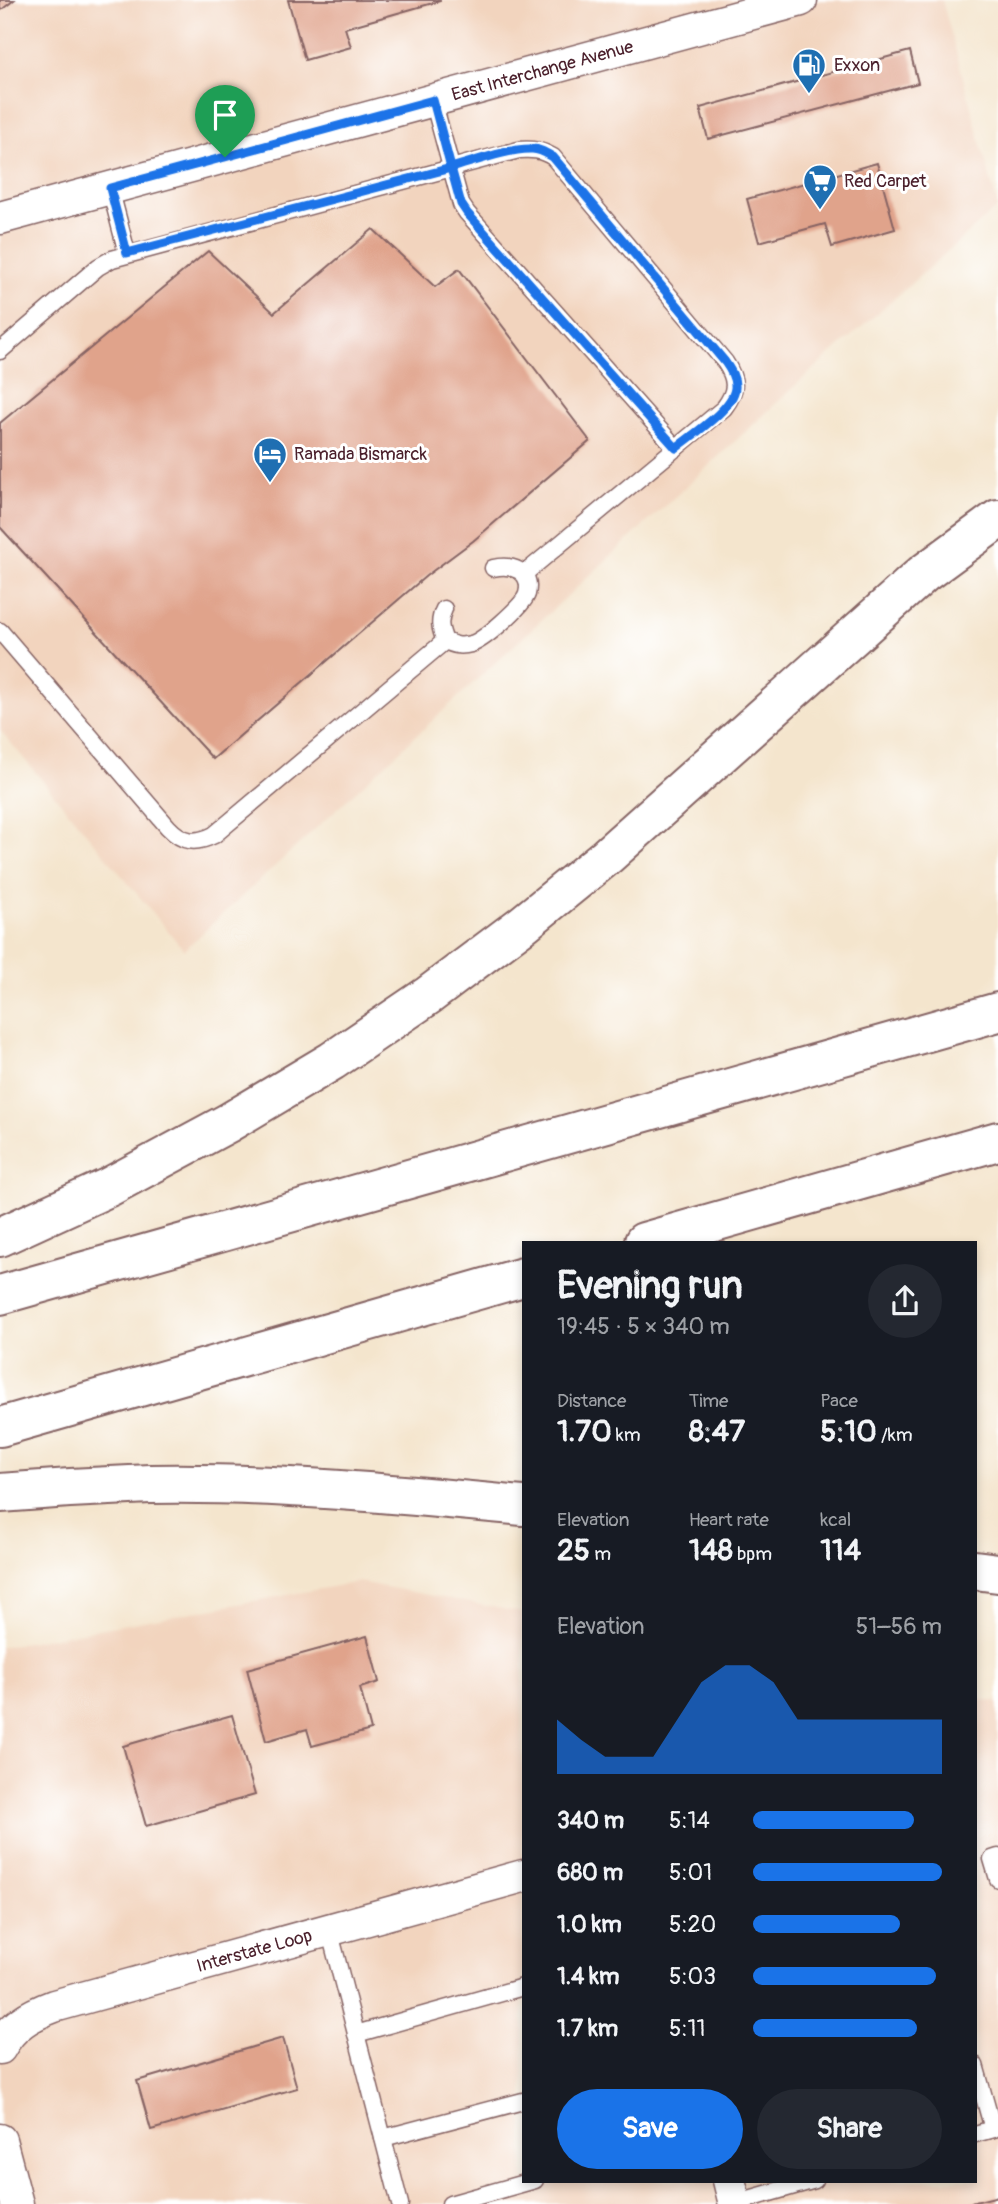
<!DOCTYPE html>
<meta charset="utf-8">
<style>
body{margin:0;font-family:Pangolin,sans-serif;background:#242831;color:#f1f3f6;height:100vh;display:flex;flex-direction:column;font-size:26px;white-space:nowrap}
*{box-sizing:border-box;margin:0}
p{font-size:23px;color:#9ea1a6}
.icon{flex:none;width:38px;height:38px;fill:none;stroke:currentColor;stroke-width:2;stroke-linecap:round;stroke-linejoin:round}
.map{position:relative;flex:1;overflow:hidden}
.sheet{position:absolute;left:522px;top:1241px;width:455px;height:942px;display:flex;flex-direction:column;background:#171b24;border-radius:0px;box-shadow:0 4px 10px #0003}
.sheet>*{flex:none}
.pin{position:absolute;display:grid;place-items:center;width:60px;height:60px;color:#fff;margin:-72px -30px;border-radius:50% 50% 50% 0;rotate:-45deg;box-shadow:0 0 7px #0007}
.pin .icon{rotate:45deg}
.round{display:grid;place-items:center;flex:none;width:74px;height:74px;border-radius:37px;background:#242831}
.overview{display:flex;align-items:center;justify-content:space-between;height:119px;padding:0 35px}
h1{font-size:38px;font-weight:700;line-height:52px}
.metrics{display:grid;grid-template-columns:repeat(3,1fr);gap:10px;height:119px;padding:7px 35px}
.metrics div{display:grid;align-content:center}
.metrics b{font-size:30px;font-weight:700}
.metrics small{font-size:19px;font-weight:400}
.metrics p{font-size:19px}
.chart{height:196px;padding:14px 35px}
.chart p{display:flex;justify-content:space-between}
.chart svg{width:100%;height:126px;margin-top:7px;fill:#1a73e8;opacity:.7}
.primary-button{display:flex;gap:14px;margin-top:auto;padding:14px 35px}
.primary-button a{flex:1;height:80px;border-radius:42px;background:#1a73e8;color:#fff;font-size:28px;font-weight:700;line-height:80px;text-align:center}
.primary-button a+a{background:#242831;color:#f1f3f6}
ul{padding:0 35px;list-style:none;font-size:23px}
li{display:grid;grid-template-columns:112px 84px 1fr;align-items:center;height:52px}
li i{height:18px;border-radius:9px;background:#1a73e8}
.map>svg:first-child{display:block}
</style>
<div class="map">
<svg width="998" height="2204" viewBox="0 0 998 2204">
<rect width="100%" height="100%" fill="#fff"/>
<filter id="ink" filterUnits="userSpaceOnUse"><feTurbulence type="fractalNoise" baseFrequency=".0143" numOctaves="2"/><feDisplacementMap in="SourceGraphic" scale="14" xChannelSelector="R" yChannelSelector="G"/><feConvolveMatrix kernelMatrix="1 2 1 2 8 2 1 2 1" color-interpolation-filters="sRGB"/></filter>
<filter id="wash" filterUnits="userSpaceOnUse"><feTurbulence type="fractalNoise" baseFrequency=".00686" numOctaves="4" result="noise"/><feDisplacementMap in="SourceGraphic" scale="28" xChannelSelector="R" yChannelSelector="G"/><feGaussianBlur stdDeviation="1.57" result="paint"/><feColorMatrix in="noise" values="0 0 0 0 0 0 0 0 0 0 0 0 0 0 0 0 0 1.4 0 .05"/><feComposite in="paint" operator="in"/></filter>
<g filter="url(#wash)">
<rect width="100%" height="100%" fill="#f4e5cd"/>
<!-- built -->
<g fill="#f2d4be">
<path d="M0 0H942L998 207 797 384 184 950 0 730Z"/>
<path d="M359 1582 523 1613V2180H975V1698L998 1702V2204H0V1647Z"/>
</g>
<g id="blocks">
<!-- building -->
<g fill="#e0a38b">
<path d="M0 0H14L0 11Z"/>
<path d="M288 0H440V1L345 28 351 47 305 60Z"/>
<path d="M910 51 918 83 708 139 700 108Z"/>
<path d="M877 163 895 229 832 247 825 224 759 242 747 199Z"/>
<path d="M373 229 435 287 459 269 590 441 473 541 426 576 213 759 0 527V423L208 251 274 313Z"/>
<path d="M367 1636 379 1682 360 1688 371 1730 312 1746 307 1729 266 1741 247 1669Z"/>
<path d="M232 1715 255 1795 146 1826 123 1746Z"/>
<path d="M283 2038 297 2088 151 2130 137 2081Z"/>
<path d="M998 2196V2204H971V2203Z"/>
</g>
</g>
</g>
<g filter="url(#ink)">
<use href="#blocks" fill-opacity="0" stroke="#866464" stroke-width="2"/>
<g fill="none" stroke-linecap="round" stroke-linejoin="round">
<!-- service casing -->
<g stroke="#866464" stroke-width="19">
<g id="service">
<path d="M433 100 461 204 467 213 676 448"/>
<path d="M110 188 127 253"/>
<path d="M0 351 98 267 112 259 519 150C533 149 541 150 553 157L725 362C737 380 737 391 724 408L524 574"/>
<path d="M444 609C438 621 440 629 445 641 454 645 460 647 471 644 483 641 523 606 527 594 533 570 511 564 493 568"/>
<path d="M0 631 168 827C183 843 196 844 214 835L445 641"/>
<path d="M998 1857 992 1859 998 1879"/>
<path d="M329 1929 400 2204"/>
<path d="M356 2034 523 1987"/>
<path d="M975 2065 993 2129 975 2134"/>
<path d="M383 2138 523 2101"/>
<path d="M735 2203 815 2180"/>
<path d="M450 2204 535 2180"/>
</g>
</g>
<!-- minor casing -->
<g stroke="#866464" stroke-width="35">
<g id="minor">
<path id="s1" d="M0 218 801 0"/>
<path id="s2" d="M0 2048C12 2025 30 2015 54 2006L523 1876"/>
<path d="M0 2140 17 2204"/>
<path d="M729 2180 735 2204"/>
</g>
</g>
<!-- motorway casing -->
<g stroke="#866464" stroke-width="42">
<g id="motorway">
<path d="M0 1237 109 1187 228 1123 332 1061 429 995 522 925 607 856 923 574 998 519"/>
<path d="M644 1242 998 1141"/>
<path d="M0 1295 998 1012"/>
<path d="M0 1427 523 1277"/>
<path d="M0 1493C50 1489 100 1486 150 1484 274 1482 399 1494 523 1506"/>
<path d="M975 1570 998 1573"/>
</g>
</g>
<!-- service -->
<use href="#service" stroke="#fff" stroke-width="16"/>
<!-- minor -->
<use href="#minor" stroke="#fff" stroke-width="32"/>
<!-- motorway -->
<use href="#motorway" stroke="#fff" stroke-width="38"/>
</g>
</g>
<g fill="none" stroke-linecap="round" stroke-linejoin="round" filter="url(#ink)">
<!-- route casing -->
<g stroke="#fff" stroke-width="14">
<path id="route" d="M225 157 110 188 127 253 451 168 461 204 467 213 676 448C692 435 733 409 735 388 736 378 730 369 725 362L553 157C546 153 540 149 532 149 510 148 473 162 451 168L433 100 225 157"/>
</g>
<!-- route -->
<use href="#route" stroke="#1a73e8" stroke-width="9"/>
</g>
<!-- icons -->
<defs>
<g id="fuel-pin" transform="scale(1.75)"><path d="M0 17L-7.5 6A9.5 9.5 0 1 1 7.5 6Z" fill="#1f6fb2" stroke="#fff"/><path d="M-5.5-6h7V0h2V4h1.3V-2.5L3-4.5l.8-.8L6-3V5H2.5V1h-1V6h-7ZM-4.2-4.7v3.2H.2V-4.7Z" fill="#fff"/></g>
<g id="supermarket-pin" transform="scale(1.75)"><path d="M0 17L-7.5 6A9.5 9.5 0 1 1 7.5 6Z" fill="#1f6fb2" stroke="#fff"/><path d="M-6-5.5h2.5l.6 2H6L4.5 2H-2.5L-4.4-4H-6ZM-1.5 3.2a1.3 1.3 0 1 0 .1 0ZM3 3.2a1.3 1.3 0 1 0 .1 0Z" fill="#fff"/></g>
<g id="hotel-pin" transform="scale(1.75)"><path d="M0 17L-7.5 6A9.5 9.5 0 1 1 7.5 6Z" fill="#1f6fb2" stroke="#fff"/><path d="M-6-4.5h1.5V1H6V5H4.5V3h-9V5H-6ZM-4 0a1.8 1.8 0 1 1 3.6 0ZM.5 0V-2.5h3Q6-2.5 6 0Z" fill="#fff"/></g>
</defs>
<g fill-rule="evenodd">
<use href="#fuel-pin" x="809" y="65"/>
<use href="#supermarket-pin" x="820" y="181"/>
<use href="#hotel-pin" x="270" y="454"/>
</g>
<g text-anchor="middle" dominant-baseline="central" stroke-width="6" stroke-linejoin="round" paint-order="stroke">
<!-- poi labels -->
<g font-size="18" fill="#4a1f2b" stroke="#fff" text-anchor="start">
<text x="834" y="65">Exxon</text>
<text x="844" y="181">Red Carpet</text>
<text x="294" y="454">Ramada Bismarck</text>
</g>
<!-- street labels -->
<g font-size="18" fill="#4a1f2b" stroke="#fff">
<text stroke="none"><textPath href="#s1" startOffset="562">East Interchange Avenue</textPath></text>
<text stroke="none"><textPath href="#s2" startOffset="278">Interstate Loop</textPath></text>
</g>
</g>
</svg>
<div class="pin" style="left:225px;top:157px;background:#1e9e55"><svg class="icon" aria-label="arrive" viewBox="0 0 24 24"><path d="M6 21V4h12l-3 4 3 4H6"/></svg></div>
<section class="sheet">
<div class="overview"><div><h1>Evening run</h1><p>19:45 · 5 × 340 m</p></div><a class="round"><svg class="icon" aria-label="share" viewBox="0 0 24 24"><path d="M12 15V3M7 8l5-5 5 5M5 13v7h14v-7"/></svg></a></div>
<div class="metrics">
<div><p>Distance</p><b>1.70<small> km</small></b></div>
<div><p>Time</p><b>8:47</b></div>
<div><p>Pace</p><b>5:10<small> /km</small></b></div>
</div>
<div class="metrics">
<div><p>Elevation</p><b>25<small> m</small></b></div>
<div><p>Heart rate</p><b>148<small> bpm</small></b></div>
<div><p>kcal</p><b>114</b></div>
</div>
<div class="chart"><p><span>Elevation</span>51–56 m</p>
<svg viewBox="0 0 160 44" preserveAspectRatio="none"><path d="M0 44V25L10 32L20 38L30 38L40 38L50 25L60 12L70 6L80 6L90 12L100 25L110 25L120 25L130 25L140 25L150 25L160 25V44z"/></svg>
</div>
<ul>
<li><b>340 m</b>5:14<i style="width:85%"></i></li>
<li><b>680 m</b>5:01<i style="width:100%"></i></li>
<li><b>1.0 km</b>5:20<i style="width:78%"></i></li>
<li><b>1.4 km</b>5:03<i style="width:97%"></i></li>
<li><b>1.7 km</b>5:11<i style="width:87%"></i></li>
</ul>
<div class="primary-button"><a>Save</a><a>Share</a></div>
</section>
</div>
